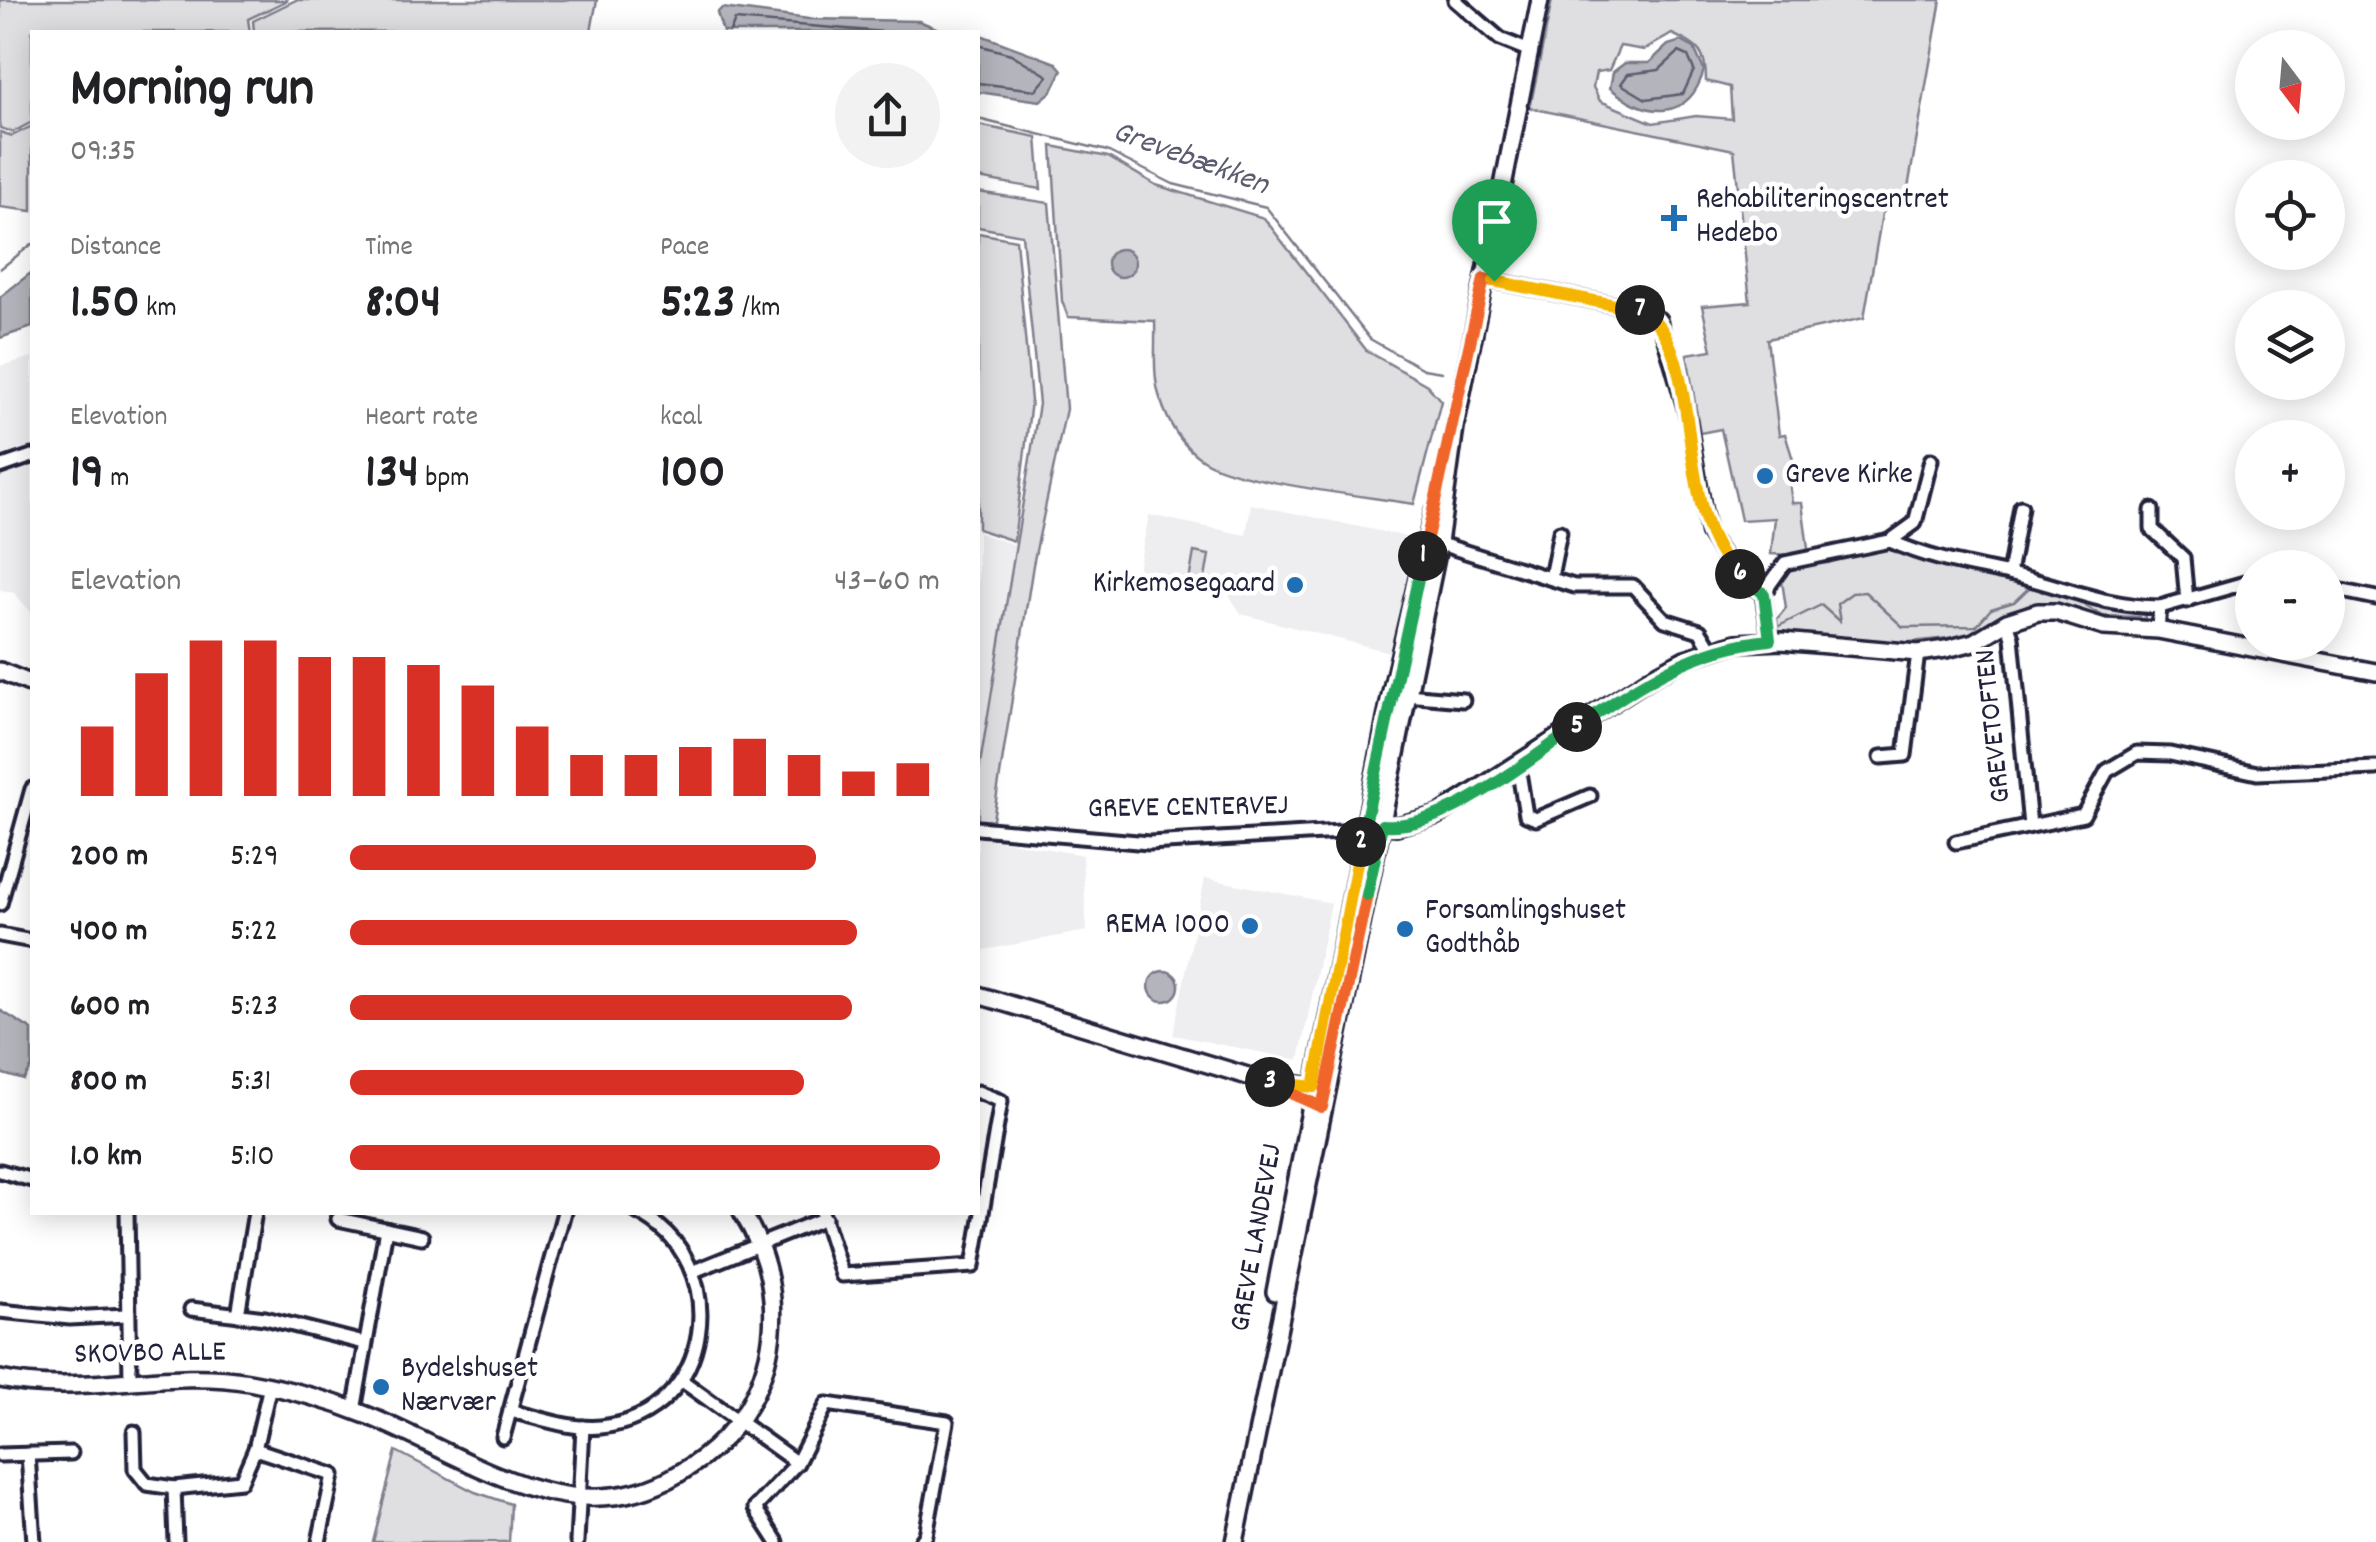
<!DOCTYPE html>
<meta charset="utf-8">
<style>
body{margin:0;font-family:Dekko,sans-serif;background:#f2f2f2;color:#202124;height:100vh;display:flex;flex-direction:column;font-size:38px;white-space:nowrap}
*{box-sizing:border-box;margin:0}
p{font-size:32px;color:#757577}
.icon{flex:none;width:55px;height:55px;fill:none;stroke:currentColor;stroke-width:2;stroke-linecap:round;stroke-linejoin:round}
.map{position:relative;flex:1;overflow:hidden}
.drawer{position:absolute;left:30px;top:30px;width:950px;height:1185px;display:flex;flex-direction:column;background:#fff;border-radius:0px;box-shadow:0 5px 25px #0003}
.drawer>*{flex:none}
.needle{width:65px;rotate:164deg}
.buttons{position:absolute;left:2235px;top:30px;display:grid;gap:20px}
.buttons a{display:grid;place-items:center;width:110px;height:110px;border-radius:50%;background:#fff;box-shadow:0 5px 25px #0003;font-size:50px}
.pin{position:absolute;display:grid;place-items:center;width:85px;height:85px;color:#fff;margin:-102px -42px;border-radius:50% 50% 50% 0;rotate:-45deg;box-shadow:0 0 10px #0007}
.pin .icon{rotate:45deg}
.km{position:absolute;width:50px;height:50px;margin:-25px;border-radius:50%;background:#222;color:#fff;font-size:28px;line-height:50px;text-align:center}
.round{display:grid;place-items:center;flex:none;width:105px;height:105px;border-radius:52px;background:#f2f2f2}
.overview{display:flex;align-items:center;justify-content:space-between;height:170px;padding:0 40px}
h1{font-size:55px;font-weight:700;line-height:75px}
.metrics{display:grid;grid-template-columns:repeat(3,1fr);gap:15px;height:170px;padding:10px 40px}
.metrics div{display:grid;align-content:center}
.metrics b{font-size:50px;font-weight:700}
.metrics small{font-size:28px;font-weight:400}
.metrics p{font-size:28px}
.chart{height:280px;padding:20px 40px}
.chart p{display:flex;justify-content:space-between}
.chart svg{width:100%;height:180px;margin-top:10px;stroke:#d93025;stroke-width:6}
ul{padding:0 40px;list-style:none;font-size:32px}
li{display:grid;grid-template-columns:160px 120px 1fr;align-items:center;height:75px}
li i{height:25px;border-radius:12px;background:#d93025}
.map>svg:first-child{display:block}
</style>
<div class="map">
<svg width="2376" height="1542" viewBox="0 0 2376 1542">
<rect width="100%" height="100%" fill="#fff"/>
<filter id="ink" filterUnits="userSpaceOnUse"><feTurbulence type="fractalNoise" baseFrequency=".01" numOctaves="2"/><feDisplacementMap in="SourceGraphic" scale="20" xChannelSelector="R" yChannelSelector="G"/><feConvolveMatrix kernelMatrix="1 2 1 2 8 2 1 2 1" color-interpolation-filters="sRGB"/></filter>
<g filter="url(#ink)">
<!-- built -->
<g fill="#eeeef1">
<path d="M32 357V613L14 593 0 590V366Z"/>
<path d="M1251 504 1417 539 1389 652 1241 614 1229 595 1137 575 1149 515 1246 535Z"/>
<path d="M978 533 1016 545 978 776Z"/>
<path d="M978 836 1082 855 1087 931 978 951Z"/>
<path d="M1205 878 1331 903 1299 1060 1173 1035Z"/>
</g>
<!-- green -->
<g fill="#dfdfe2" stroke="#80808e" stroke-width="2.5" fill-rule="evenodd">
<path d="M0 0H288L248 19 250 32H32V122L13 132 0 128Z"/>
<path d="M296 0H597L591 31 254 32 253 21Z"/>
<path d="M1552 0H1941L1905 205 1890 203 1882 214 1864 318 1767 339 1779 435 1785 434 1794 463 1787 465 1792 503H1802L1809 556 1771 554 1775 518 1741 520 1721 429 1700 433 1687 354 1712 350 1702 306 1750 302 1734 150 1530 108ZM1672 34C1699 46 1706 52 1706 81L1730 87 1732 119 1696 116 1653 123 1600 101 1593 87 1596 72 1609 70 1620 46 1644 50Z"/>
<path d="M978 125 1037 137 1041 189 978 178Z"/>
<path d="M32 126V211L0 207V132L12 136Z"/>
<path d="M1052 146 1108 157 1156 185 1264 218 1367 351 1427 385 1441 401 1414 504C1366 496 1239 483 1203 460 1180 445 1168 423 1160 398 1152 375 1156 344 1155 321L1068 317 1062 301Z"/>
<path d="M978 192 1049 203 1066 409 1033 565 992 826 978 825V776L1039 404 1022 235 978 227Z"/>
<path d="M978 233 1016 240 1031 401 1014 541 978 529Z"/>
<path d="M1890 544C1938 568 1988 572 2040 586 2077 596 2106 611 2145 611V619H2099L2067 606 2029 604 1966 636 1892 644 1778 631 1777 619 1786 608 1781 574 1786 566 1828 563Z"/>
<path d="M1194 552 1209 555 1204 584 1189 581Z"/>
<path d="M396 1451 475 1492 511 1504 509 1542H373Z"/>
</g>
<!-- water -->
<g fill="#b4b4bc" stroke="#7a7a88" stroke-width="2.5">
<path d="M722 8 809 19 919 21 941 30 973 32H723L717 13Z"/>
<path d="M978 34 1056 63 1062 70 1052 91 1040 101 978 92Z"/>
<path d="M1681 41 1694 48 1704 70C1689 122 1647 118 1610 88L1613 72 1625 63H1649L1668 45Z"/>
<circle cx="1121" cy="263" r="14"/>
<path d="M32 272V327L0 338V297Z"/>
<circle cx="1164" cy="986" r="15"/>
<path d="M0 1010 32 1030V1067L24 1080 0 1073Z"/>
</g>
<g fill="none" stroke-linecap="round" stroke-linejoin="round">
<!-- shore -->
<g stroke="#5c5c6f" stroke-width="2.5">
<path d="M730 32 735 20 884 32"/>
<path d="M978 45 1011 54 1048 76 1036 90 978 83"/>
<path d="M1679 52 1688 56 1694 70 1683 94 1646 99 1621 84 1628 74 1659 70Z"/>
</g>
<!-- stream -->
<g stroke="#7a7a88" stroke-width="2.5">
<path d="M978 119 1107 151 1173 184 1266 207 1370 339 1423 369 1442 372"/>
<path d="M0 269 32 244"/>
<path d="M2068 596 2103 616 2140 617"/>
<path d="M1779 626 1821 605 1840 622 1837 604 1852 593 1865 592 1903 627 1976 626 1991 609 2014 602 2032 585 2042 592 2051 591"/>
</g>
<!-- street casing -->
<g stroke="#22223b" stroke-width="19">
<g id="street">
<path d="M1455 0 1500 39 1530 51"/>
<path d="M1485 279 1640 310 1659 319 1689 422 1708 533 1731 568 1763 594 1770 640"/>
<path d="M0 467 32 456"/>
<path d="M2152 510V529L2183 558 2187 601"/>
<path d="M1890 541C1930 559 1967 565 2009 574 2065 586 2100 606 2160 607L2158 630"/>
<path d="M1434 542 1574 586H1633L1665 620 1700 631 1711 649"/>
<path d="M2009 574 2021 507"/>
<path d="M1551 577 1560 532"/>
<path d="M2328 588 2376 598"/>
<path d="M1763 594 1785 563 1890 541 1915 523 1931 460"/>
<path d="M2160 607 2252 581"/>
<path d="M2007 622 2012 637 2030 826"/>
<path d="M1407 695 1463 700"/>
<path d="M1881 757 1905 755 1918 653"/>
<path d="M1518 766 1526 815 1536 819 1590 796"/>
<path d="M978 828 1149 843 1340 832"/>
<path d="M1956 842 2083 815 2107 771 2137 753 2170 754 2257 773 2376 768"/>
<path d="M0 904 32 789"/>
<path d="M0 935 32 941"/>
<path d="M0 1171 32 1180"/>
<path d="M127 1212 130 1380"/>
<path d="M822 1212 842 1275 973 1266 1001 1101 978 1092"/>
<path d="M338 1219 422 1237"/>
<path d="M694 1271 825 1218"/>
<path d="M191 1309 265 1318 364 1343"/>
<path d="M0 1311 70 1318 126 1315"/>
<path d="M238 1315 255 1212"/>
<path d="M681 1380 797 1463"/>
<path d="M354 1411 386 1229"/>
<path d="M510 1411C540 1418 571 1430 601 1427 715 1415 735 1261 637 1212"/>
<path d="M134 1432 135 1469 147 1484 174 1488 241 1481 255 1449 270 1386"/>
<path d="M503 1437 564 1212"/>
<path d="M255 1449 333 1475 319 1542"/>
<path d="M28 1454 34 1542"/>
<path d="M0 1455 71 1453"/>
<path d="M174 1488 176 1542"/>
<path d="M577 1542 583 1427"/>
<path d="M777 1542 755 1508 797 1463 827 1404 947 1422 926 1535 921 1542"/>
</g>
</g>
<!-- secondary casing -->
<g stroke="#22223b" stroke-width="22">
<g id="secondary">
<path d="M0 671 32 684"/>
<path d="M1365 824 1397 826 1438 815 1652 677 1685 659 1736 643 1782 641 1918 653 1946 649 1974 642 2007 622 2038 612H2056L2104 627 2158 630 2376 672"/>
<path d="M978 995 1261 1080 1320 1088"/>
<path d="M1275 1292 1392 688 1434 511"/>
<path d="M0 1379C82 1397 167 1367 249 1382 288 1389 329 1400 366 1415 465 1454 569 1538 678 1474 711 1455 739 1428 755 1393 783 1334 777 1267 742 1212"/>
<path d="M1235 1542 1439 543 1455 427 1540 0"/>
</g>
</g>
<!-- street -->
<use href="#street" stroke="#fff" stroke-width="11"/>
<!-- secondary -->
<use href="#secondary" stroke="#fff" stroke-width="15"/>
</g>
</g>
<g fill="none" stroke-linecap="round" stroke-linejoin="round" filter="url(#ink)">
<!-- split-1 casing -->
<g stroke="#fff" stroke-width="20">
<path id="split-1" d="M1423 556 1484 279 1494 281"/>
</g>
<!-- split-2 casing -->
<g stroke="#fff" stroke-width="20">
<path id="split-2" d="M1361 842 1423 556"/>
</g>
<!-- split-3 casing -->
<g stroke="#fff" stroke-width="20">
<path id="split-3" d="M1270 1082 1314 1087 1361 842"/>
</g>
<!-- split-4 casing -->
<g stroke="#fff" stroke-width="20">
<path id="split-4" d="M1270 1082 1261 1080 1322 1107 1367 895"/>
</g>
<!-- split-5 casing -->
<g stroke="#fff" stroke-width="20">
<path id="split-5" d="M1367 895 1382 825C1445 831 1526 761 1577 727"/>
</g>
<!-- split-6 casing -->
<g stroke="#fff" stroke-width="20">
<path id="split-6" d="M1577 727C1639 685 1693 647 1770 640L1764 594 1740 574"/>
</g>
<!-- split-7 casing -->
<g stroke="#fff" stroke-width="20">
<path id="split-7" d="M1640 310C1709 343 1669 523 1740 574"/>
</g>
<!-- split-8 casing -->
<g stroke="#fff" stroke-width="20">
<path id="split-8" d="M1494 281 1640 310"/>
</g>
<!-- split-1 -->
<use href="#split-1" stroke="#f0652b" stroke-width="12"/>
<!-- split-2 -->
<use href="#split-2" stroke="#22a559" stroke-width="12"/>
<!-- split-3 -->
<use href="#split-3" stroke="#f5b400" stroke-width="12"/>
<!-- split-4 -->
<use href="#split-4" stroke="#f0652b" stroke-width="12"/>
<!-- split-5 -->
<use href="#split-5" stroke="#22a559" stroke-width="12"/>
<!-- split-6 -->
<use href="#split-6" stroke="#22a559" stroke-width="12"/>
<!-- split-7 -->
<use href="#split-7" stroke="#f5b400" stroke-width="12"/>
<!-- split-8 -->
<use href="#split-8" stroke="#f5b400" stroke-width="12"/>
</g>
<!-- markers -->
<g fill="#1f6fb2" stroke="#fff" stroke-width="4">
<path d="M1669 203h10v10h10v10h-10v10h-10v-10h-10v-10h10z"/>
<circle cx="1765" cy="476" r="10"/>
<circle cx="1295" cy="585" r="10"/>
<circle cx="1250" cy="926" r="10"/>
<circle cx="1405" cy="929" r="10"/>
<circle cx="381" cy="1387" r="10"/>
</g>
<g text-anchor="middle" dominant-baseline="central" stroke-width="9" stroke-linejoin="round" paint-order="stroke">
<!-- poi labels -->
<g font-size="30" fill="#22223b" stroke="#fff" text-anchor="start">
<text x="1696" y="201">Rehabiliteringscentret<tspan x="1696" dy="34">Hedebo</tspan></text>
<text x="1785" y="476">Greve Kirke</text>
<text x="1275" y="585" text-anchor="end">Kirkemosegaard</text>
<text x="1425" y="912">Forsamlingshuset<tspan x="1425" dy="34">Godthåb</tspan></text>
<text x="1230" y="926" text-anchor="end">REMA 1000</text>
<text x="401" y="1370">Bydelshuset<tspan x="401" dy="34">Nærvær</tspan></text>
</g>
<!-- street labels -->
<g font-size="30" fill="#22223b" stroke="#fff">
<text transform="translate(1995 726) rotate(-96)">GREVETOFTEN</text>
<text transform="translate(1188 809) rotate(-1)">GREVE CENTERVEJ</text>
<text transform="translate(1258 1238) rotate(-80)">GREVE LANDEVEJ</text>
<text transform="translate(150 1355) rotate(-1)">SKOVBO ALLE</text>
</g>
<!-- water labels -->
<g font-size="32" font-style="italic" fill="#5c5c6f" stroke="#fff">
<text transform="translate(1190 160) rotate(20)">Grevebækken</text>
</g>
</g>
</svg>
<div class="buttons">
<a><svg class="needle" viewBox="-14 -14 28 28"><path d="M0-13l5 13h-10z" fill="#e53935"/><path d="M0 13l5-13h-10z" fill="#757577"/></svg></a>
<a><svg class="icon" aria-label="locate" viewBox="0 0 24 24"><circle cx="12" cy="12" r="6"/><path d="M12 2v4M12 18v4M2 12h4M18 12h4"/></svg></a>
<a><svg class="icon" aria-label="layers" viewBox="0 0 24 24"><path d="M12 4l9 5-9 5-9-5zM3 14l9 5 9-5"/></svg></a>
<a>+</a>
<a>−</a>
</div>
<div class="pin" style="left:1494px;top:281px;background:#1e9e55"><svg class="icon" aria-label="arrive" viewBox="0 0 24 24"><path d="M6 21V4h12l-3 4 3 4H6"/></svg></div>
<b class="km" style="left:1423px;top:556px">1</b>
<b class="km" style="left:1361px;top:842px">2</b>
<b class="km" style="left:1270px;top:1082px">3</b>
<b class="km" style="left:1577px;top:727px">5</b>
<b class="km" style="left:1740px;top:574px">6</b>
<b class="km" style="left:1640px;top:310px">7</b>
<section class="drawer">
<div class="overview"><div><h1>Morning run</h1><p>09:35</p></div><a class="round"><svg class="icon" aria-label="share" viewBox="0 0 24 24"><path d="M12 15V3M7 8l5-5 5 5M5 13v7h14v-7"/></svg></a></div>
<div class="metrics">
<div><p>Distance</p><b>1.50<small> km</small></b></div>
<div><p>Time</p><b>8:04</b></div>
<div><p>Pace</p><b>5:23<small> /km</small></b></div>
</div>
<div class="metrics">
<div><p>Elevation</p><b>19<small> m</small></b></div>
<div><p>Heart rate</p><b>134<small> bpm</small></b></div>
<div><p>kcal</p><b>100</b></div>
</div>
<div class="chart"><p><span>Elevation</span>43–60 m</p>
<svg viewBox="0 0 160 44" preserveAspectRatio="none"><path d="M5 44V27M15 44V14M25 44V6M35 44V6M45 44V10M55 44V10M65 44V12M75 44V17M85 44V27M95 44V34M105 44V34M115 44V32M125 44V30M135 44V34M145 44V38M155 44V36"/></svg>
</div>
<ul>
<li><b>200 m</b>5:29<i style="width:79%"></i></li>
<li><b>400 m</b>5:22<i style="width:86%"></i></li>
<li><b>600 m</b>5:23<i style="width:85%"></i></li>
<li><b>800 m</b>5:31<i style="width:77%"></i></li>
<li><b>1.0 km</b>5:10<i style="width:100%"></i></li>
</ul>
</section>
</div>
